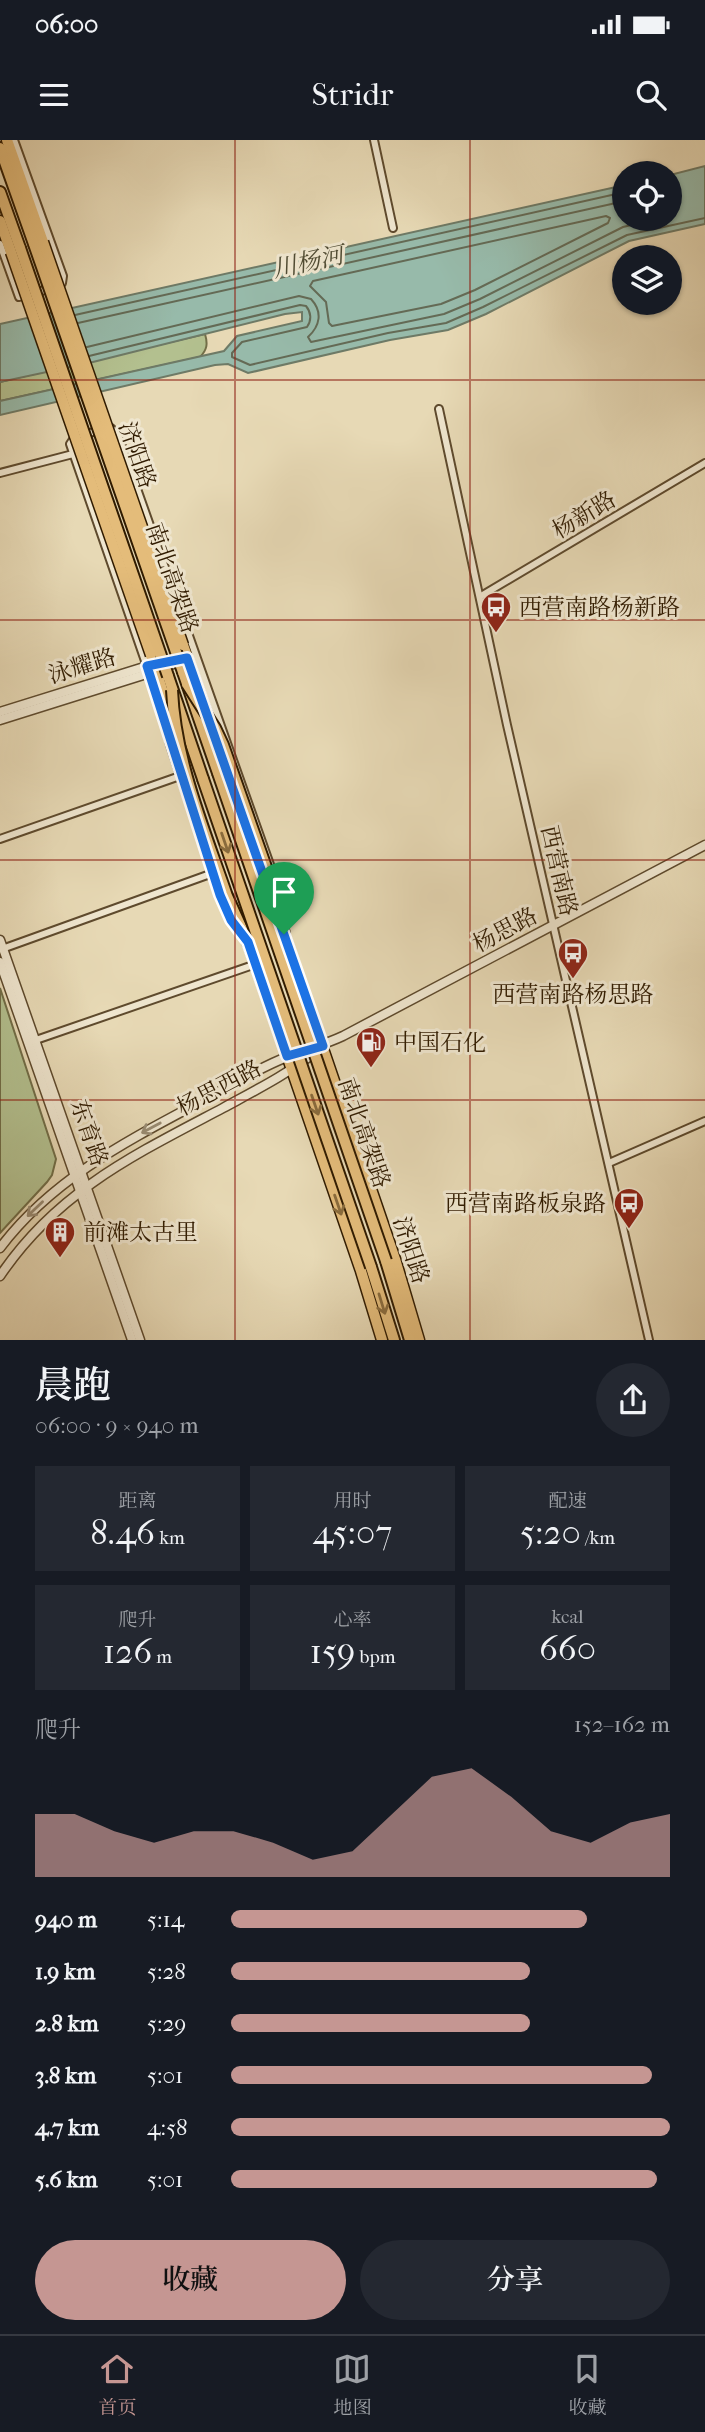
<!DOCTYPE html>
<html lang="zh">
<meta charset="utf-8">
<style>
body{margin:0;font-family:"IM FELL French Canon","Noto Serif SC",serif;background:#242831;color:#f1f3f6;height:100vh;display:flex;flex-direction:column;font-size:26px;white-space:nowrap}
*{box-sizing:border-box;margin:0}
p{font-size:23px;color:#9ea1a6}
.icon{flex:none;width:38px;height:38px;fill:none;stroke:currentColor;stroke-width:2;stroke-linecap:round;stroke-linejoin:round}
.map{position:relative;height:1200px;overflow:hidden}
.details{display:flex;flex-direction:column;background:#171b24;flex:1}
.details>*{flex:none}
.controls{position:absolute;left:612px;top:21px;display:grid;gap:14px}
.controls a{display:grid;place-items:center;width:70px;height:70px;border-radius:50%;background:#171b24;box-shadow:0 2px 5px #0004;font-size:35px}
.pin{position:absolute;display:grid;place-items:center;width:60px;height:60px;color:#fff;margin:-72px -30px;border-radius:50% 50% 50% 0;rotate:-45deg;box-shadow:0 0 7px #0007}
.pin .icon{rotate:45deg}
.round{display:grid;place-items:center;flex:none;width:74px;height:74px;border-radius:37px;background:#242831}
.head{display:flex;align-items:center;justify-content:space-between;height:119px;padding:0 35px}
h1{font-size:38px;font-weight:600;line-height:52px}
.metrics{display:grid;grid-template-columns:repeat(3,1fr);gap:10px;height:119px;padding:7px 35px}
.metrics div{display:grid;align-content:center;border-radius:0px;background:#242831;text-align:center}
.metrics b{font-size:35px;font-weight:600}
.metrics small{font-size:19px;font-weight:400}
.metrics p{font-size:19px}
.chart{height:196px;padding:14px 35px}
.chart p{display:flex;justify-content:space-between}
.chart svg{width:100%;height:126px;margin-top:7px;fill:#c59692;opacity:.7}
.action{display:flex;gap:14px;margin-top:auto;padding:14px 35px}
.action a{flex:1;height:80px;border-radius:42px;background:#c59692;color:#111;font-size:28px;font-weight:600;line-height:80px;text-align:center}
.action a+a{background:#242831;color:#f1f3f6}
ul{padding:0 35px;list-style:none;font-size:23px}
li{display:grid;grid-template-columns:112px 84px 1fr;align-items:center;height:52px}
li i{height:18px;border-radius:9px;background:#c59692}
.status{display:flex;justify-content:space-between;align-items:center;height:49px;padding:0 35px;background:#171b24;direction:ltr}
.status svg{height:19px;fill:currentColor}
header{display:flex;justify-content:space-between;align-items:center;height:91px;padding:0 35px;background:#171b24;font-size:32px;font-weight:600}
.menu{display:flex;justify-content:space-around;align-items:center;height:98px;border-top:2px solid #363941;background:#171b24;font-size:19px;color:#9ea1a6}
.menu a{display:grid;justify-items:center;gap:4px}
.menu .selected{color:#c59692}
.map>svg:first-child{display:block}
</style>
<div class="status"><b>06:00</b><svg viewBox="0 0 49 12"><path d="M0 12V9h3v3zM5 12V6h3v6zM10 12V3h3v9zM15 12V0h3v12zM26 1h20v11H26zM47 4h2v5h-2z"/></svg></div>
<header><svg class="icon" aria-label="menu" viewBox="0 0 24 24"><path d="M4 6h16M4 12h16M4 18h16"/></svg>Stridr<svg class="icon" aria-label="search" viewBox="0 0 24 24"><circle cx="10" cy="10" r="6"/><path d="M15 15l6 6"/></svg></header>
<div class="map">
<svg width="705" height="1200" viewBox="0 0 705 1200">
<rect width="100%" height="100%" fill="#e7d9b5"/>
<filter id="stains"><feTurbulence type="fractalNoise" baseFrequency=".00286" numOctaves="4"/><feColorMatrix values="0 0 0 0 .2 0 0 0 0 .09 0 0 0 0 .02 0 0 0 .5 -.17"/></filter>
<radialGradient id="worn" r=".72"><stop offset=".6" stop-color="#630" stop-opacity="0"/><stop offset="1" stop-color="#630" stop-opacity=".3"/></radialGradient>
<!-- green -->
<g fill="#b3c08f" stroke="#726e48" stroke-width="2">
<path d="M205 194C208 204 207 210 200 217L0 261V242Z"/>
<path d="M0 848 56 1019 52 1035 47 1042 0 1093Z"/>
</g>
<!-- water -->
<path fill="#97baaa" stroke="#6e7a66" stroke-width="2" d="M705 26V84L629 101 486 174 448 190 390 200 248 233 228 224 215 225 0 275V261L224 211 237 196 302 181V172L285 174 89 223 0 242V184L625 45V79H670V35Z"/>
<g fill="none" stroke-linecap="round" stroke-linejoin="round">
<!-- shore -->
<g stroke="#646a55" stroke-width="2">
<path d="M606 76 610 78 608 83 475 150 441 164 332 186 329 183 326 162 310 146 313 141Z"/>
<path d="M75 175 625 52"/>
<path d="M78 183 625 61"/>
<path d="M87 207 299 156 311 159C323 172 320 186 308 197L311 202 444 174 480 159 623 87 657 79"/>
<path d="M89 216 300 165 306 166C311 172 312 180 307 187L242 202 232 213V217L250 225 388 193 446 183 483 167 627 95 705 78"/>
</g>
<!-- minor casing -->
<g stroke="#5e4a2d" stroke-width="10">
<g id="minor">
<path d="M374 0 393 88"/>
<path d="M0 104 19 157 56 147 62 143 63 136 14 0"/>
<path d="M439 269 507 585 649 1200"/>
<path d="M0 333 73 314"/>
<path d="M481 456 705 323"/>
<path d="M188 659 170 605 163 573 70 304 74 298 106 288H111L118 295 279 750"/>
<path d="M199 693 225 768 236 786"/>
<path d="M0 699 180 636"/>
<path d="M2 809 213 733"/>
<path d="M33 901 256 824"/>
<path d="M609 1023 705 981"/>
</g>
</g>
<!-- tertiary casing -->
<g stroke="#5e4a2d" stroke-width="11">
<g id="tertiary">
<path d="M0 572 157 523"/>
<path d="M0 580 156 531 183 520"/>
<path d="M0 800 140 1200"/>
<path d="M0 822 132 1200"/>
<path d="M0 1108C52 1039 127 1001 202 961 230 946 258 928 287 917 306 909 324 905 343 896L705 705"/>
<path d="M0 1136C57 1051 136 1014 223 968 256 950 288 934 318 910"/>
</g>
</g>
<!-- primary casing -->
<g stroke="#301b00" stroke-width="13">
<g id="primary">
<path d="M7 0 43 102"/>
<path d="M0 81 11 112"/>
<path d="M183 505 205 566"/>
<path d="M151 515 172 580"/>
<path d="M282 789 395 1119 419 1200"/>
<path d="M246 796 361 1131 382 1200"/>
</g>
</g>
<!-- trunk casing -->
<g stroke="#301b00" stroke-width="14">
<g id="trunk">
<path d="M0 8 34 104"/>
<path d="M0 52 20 108"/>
<path d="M183 532 218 633"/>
<path d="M168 536 203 639"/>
<path d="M272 744 284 794"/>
<path d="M227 756 248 802"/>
<path d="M386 1121 410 1200"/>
<path d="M371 1127 394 1200"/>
</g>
</g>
<!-- minor -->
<use href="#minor" stroke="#efe6cf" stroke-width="6"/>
<!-- tertiary -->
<use href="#tertiary" stroke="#efe6cf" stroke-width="8"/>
<!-- primary -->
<use href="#primary" stroke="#e4bc7a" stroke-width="10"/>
<!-- trunk -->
<use href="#trunk" stroke="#e4bc7a" stroke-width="10"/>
<!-- primary-bridge casing -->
<g stroke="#301b00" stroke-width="13" stroke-linecap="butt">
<g id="primary-bridge">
<path d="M43 102 183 505"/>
<path d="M11 112 151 515"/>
</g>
</g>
<!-- trunk-bridge casing -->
<g stroke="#301b00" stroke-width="14" stroke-linecap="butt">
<g id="trunk-bridge">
<path d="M34 104 183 532"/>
<path d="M20 108 168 536"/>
<path d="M187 544 215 588 223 605 272 744"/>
<path d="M172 550C175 621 204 689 227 756"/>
<path d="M218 633 386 1121"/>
<path d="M203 639 371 1127"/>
</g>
</g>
<!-- primary-bridge -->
<use href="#primary-bridge" stroke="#e4bc7a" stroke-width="10"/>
<!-- trunk-bridge -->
<use href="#trunk-bridge" stroke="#e4bc7a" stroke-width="10"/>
</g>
<!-- one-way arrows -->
<defs><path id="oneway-shaft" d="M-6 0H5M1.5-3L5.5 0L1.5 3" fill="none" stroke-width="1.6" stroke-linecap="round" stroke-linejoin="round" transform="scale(1.75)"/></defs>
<g stroke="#8a6c3d">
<use href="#oneway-shaft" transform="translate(225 703) rotate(71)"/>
<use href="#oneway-shaft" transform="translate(315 965) rotate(71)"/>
<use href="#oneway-shaft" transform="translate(338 1065) rotate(71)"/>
<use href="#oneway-shaft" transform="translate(382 1164) rotate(73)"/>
</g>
<g stroke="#998b72">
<use href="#oneway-shaft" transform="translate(151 988) rotate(152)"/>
<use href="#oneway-shaft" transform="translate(35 1069) rotate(136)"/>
</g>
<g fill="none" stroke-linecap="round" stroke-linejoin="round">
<!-- route casing -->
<g stroke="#fff" stroke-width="14">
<path id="route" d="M187 518 323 906 287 916 248 802 231 780 220 755 147 526Z"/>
</g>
<!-- route -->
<use href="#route" stroke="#1a73e8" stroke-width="9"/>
</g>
<!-- grid -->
<path fill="none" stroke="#8f2418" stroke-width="2" stroke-opacity="0.55" d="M235 0V1200M470 0V1200M0 240H705M0 480H705M0 720H705M0 960H705"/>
<!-- icons -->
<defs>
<g id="bus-pin" transform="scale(1.575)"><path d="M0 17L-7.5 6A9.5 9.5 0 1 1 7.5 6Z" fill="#8f2418" stroke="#efe6cf"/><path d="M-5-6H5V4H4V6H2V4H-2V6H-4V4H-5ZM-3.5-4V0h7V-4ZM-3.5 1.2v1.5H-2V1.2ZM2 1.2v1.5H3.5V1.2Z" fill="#fff"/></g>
<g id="fuel-pin" transform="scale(1.575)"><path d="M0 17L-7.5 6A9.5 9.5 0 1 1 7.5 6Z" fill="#8f2418" stroke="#efe6cf"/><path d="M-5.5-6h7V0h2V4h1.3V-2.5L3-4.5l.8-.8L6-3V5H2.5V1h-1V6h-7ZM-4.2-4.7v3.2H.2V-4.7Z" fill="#fff"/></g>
<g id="building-pin" transform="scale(1.575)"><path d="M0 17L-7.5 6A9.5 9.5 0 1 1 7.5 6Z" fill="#8f2418" stroke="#efe6cf"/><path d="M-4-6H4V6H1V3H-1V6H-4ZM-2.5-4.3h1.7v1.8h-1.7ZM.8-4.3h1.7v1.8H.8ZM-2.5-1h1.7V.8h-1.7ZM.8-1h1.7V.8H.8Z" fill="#fff"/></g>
</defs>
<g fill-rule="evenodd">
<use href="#bus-pin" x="496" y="467"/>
<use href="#bus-pin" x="573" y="813"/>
<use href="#fuel-pin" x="371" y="902"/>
<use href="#bus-pin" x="629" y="1063"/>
<use href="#building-pin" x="60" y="1092"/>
</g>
<g text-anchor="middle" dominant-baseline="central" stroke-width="6" stroke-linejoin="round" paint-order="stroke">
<!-- street labels -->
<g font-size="23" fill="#301b00" stroke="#efe6cf">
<text transform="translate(137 315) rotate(71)">济阳路</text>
<text transform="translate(584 375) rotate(-31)">杨新路</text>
<text transform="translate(172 438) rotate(71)">南北高架路</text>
<text transform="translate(82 526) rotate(-17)">泳耀路</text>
<text transform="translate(559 731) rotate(77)">西营南路</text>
<text transform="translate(505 790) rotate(-28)">杨思路</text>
<text transform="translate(219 948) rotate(-28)">杨思西路</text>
<text transform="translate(89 993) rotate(71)">东育路</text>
<text transform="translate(364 993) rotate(71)">南北高架路</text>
<text transform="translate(411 1110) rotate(72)">济阳路</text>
</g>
<!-- poi labels -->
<g font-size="23" fill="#301b00" stroke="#efe6cf" text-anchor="start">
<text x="519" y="467">西营南路杨新路</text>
<text x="573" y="854" text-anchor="middle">西营南路杨思路</text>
<text x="394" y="902">中国石化</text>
<text x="606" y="1063" text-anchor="end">西营南路板泉路</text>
<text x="83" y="1092">前滩太古里</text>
</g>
<!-- water labels -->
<g font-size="24" font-style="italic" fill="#4f4b33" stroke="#efe6cf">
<text transform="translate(308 122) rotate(-12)">川杨河</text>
</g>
</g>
<rect width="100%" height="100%" filter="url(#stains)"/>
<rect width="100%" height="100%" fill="url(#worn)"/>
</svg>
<div class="controls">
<a><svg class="icon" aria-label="locate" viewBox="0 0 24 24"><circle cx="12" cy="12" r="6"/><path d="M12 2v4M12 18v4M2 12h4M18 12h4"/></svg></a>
<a><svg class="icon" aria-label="layers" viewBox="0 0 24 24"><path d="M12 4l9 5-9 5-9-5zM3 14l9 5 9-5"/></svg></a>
</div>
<div class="pin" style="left:284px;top:794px;background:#1e9e55"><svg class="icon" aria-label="arrive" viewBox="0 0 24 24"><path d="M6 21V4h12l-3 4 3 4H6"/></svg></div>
</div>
<section class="details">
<div class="head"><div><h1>晨跑</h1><p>06:00 · 9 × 940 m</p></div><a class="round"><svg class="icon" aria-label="share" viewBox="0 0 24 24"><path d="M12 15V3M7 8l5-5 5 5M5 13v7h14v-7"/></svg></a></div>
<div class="metrics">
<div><p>距离</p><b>8.46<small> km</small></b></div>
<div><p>用时</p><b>45:07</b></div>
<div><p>配速</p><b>5:20<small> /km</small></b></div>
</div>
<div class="metrics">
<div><p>爬升</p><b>126<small> m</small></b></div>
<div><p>心率</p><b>159<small> bpm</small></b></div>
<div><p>kcal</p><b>660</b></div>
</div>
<div class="chart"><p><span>爬升</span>152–162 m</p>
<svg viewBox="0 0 160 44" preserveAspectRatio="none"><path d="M0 44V22L10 22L20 28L30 32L40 28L50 28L60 32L70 38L80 35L90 22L100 9L110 6L120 16L130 28L140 32L150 25L160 22V44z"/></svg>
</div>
<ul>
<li><b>940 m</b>5:14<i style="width:81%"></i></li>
<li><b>1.9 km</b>5:28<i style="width:68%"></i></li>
<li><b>2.8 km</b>5:29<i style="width:68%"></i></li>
<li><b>3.8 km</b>5:01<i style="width:96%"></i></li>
<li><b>4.7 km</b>4:58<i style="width:100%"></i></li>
<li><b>5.6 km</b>5:01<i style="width:97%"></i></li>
</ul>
<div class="action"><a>收藏</a><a>分享</a></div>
</section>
<nav class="menu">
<a class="selected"><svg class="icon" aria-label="home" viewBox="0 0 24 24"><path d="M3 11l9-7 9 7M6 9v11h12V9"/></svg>首页</a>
<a><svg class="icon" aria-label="map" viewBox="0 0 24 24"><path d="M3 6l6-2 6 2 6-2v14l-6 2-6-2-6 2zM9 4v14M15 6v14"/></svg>地图</a>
<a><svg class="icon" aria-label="saved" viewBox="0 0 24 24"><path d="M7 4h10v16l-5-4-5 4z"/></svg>收藏</a>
</nav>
